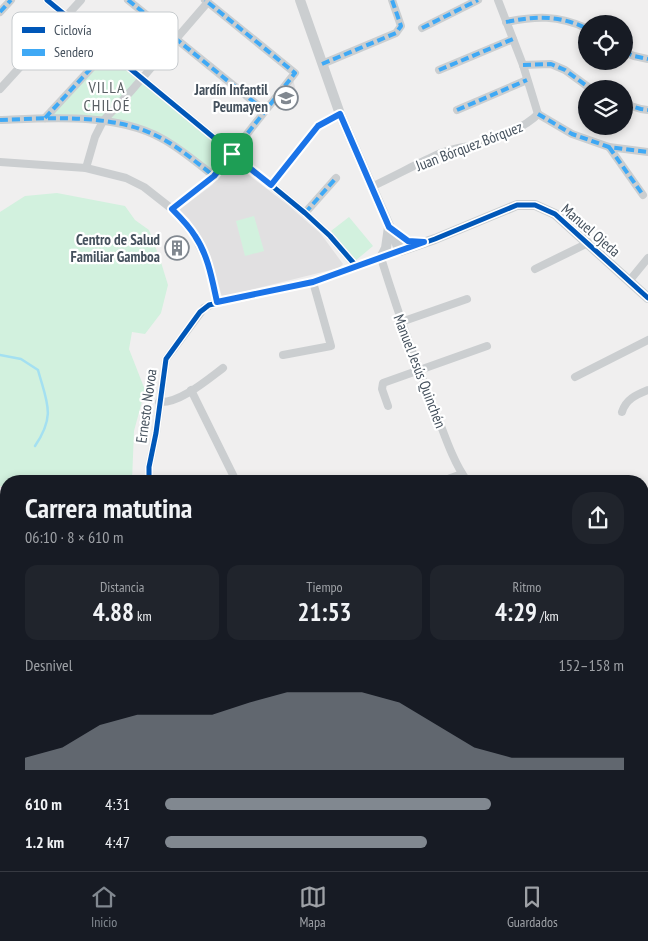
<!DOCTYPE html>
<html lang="es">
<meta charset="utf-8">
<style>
body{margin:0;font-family:"PT Sans Narrow",sans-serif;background:#20242c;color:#f1f3f6;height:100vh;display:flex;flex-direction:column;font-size:19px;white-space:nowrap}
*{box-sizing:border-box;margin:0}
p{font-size:16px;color:#9ea1a6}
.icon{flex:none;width:28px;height:28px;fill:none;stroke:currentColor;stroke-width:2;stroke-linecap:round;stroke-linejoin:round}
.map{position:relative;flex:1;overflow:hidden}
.sheet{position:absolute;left:0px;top:475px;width:649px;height:396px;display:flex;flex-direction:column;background:#171b24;border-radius:20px 20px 0 0;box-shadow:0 2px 8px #0003}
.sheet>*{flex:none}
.tools{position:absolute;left:578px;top:15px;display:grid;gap:10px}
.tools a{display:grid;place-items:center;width:55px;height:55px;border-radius:50%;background:#171b24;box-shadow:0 2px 8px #0003;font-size:25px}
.pin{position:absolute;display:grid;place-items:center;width:42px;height:42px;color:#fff;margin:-21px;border-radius:10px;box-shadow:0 2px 8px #0006}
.round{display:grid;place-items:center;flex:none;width:52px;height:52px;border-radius:20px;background:#20242c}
.overview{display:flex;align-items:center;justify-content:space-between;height:85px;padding:0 25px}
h1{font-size:28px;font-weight:700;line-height:38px}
.metrics{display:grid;grid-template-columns:repeat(3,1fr);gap:8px;height:85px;padding:5px 25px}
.metrics div{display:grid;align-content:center;border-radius:12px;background:#20242c;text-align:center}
.metrics b{font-size:25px;font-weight:700}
.metrics small{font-size:14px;font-weight:400}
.metrics p{font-size:14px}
.chart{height:140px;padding:10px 25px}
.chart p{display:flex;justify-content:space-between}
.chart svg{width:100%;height:90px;margin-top:5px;fill:#818890;opacity:.7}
ul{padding:0 25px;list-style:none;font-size:16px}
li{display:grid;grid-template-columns:80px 60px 1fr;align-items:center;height:38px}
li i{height:12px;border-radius:6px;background:#818890}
.tabs{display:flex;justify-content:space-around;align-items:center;height:70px;border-top:1px solid #363941;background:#171b24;font-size:14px;color:#9ea1a6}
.tabs a{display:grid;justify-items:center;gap:2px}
.tabs .on{color:#818890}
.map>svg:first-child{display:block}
</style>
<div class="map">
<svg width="648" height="871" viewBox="0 0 648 871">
<rect width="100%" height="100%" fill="#f0efef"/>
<!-- education -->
<g fill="#e1e0e1">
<path d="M293 79 297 95 286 111 275 102Z"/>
<path d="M232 162 288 205 321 234 343 264 339 268 222 297 210 255 200 236 189 219 179 210 212 185Z"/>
</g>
<!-- green -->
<g fill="#d2f1de">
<path d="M107 52 230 154 214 174 140 127 47 118Z"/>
<path d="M57 193 125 206 135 220 149 230 160 259 168 285 161 313 145 334 132 332 129 349 145 390 134 431 132 481H6V487L0 486V212L25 196Z"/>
<path d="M254 216 264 251 245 256 236 221Z"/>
<path d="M349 217 373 246 355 261 331 231Z"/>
<path d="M648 767V871H605L606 865H642L643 778Z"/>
</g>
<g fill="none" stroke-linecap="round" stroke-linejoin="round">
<!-- stream -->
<path stroke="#a4e0f1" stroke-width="2.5" d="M0 355 21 359 38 370C47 403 56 415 35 446"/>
<!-- minor -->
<g stroke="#cbced0" stroke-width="8">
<path d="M47 0 305 213 330 236 357 267"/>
<path d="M128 0 265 111"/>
<path d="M498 0 523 65 538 114"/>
<path d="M0 12 11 0"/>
<path d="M506 22C536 16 558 15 586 28"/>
<path d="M422 28 478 0"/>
<path d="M624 52 634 56 648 59"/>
<path d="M322 64 396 33 401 26 392 0"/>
<path d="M523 65 551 64 565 70 591 89"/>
<path d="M439 70 513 39"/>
<path d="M0 89 81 0"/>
<path d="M624 104 641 109 648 110"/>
<path d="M457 110 527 80"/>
<path d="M538 114 572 134 609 147 648 152"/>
<path d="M45 118 107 51"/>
<path d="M0 120C51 118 115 113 161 138 180 148 197 163 214 176"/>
<path d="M609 147 643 195"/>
<path d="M0 162 86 168 126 178 144 187 172 209 194 235 208 263 217 302"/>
<path d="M86 168 95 137 103 121 132 90 208 2"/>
<path d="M271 185 318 126 340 114"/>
<path d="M371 187C395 176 418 163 441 153 454 148 466 147 479 144 496 139 526 127 538 114"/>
<path d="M172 209 214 176 295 73 205 0"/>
<path d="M305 213 336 178"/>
<path d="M381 258C398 312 416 366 438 418 446 439 454 463 467 481"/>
<path d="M535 269 588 243"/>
<path d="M630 280 648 258"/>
<path d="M401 322 467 299"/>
<path d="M283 355 331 346 313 282"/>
<path d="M575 377 648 340"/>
<path d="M191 390 236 481"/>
<path d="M159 402C179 404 207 380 223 368"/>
<path d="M388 406 382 389 383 383 487 346"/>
<path d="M622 412C626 399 636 395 648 390"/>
<path d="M149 481V467L156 433 166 359 204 308 217 302 313 282 400 251"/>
<path d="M442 481 462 474"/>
<path d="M642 589 648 583"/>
<path d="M0 620 6 623"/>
<path d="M0 675H6"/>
<path d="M0 732 6 731"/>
<path d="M181 865 186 871"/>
<path d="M371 865 376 871"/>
<path d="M235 871 240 865"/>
<path d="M455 871 461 865"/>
</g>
<!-- tertiary -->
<g stroke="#cbced0" stroke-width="10">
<path d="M300 0 340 114 400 251 435 239 517 205H535L555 214 648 298"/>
<path d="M391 230 407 241 420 243"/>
<path d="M381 258 386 248 389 227"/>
<path d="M642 714 648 706"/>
<path d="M561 871 564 865"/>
</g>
<!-- quiet -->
<g stroke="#3fa9f5" stroke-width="4" stroke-dasharray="8 4" stroke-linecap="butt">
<path d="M128 0 265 111"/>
<path d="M0 12 11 0"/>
<path d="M506 22C536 16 558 15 586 28"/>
<path d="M422 28 478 0"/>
<path d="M624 52 634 56 648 59"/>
<path d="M322 64 396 33 401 26 392 0"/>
<path d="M523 65 551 64 565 70 591 89"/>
<path d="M439 70 513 39"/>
<path d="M624 104 641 109 648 110"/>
<path d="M457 110 527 80"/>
<path d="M538 114 572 134 609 147 648 152"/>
<path d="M45 118 107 51"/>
<path d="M0 120C51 118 115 113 161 138 180 148 197 163 214 176"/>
<path d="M609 147 643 195"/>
<path d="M271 185 318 126 340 114"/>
<path d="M172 209 214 176 295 73 205 0"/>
<path d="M305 213 336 178"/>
</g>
<!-- cycleway casing -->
<g stroke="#fff" stroke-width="8">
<g id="cycleway">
<path d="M47 0 305 213 330 236 357 267"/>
<path d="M149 481V467L156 433 166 359 200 312 209 305 313 282 435 239 517 205H535L555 214 648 298"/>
</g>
</g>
<!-- cycleway -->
<use href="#cycleway" stroke="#0057b8" stroke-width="5"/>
</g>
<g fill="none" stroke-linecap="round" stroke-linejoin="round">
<!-- route casing -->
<g stroke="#fff" stroke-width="10">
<path id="route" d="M340 114 389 227 408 241 424 242 313 282 217 302C212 279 208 255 195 236 189 226 180 217 172 209L214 176 232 154 271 185 318 126Z"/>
</g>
<!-- route -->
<use href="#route" stroke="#1a73e8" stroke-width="6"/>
</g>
<!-- icons -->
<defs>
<g id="school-ring" transform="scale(1.25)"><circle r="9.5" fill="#fff" stroke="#818890" stroke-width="1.5"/><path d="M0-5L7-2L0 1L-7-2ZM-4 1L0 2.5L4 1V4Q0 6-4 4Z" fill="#818890"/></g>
<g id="building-ring" transform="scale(1.25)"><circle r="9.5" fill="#fff" stroke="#818890" stroke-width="1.5"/><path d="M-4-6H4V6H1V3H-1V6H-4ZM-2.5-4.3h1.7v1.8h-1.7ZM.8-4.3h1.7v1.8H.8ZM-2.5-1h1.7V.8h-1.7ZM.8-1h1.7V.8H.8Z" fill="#818890"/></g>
</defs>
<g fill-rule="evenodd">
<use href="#school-ring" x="286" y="98"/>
<use href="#building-ring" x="177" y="248"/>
</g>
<g text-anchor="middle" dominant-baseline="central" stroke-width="4.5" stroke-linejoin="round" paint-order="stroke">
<!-- poi labels -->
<g font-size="15" font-weight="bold" fill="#45515d" stroke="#fff" text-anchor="end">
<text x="268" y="89">Jardín Infantil<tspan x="268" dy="17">Peumayen</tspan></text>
<text x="160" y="239">Centro de Salud<tspan x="160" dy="17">Familiar Gamboa</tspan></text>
</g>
<!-- street labels -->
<g font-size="15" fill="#45515d" stroke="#fff">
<text transform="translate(469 146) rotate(-21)">Juan Bórquez Bórquez</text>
<text transform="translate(591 230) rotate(41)">Manuel Ojeda</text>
<text transform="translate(420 371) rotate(69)">Manuel Jesús Quinchén</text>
<text transform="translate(146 406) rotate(-82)">Ernesto Novoa</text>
</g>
<!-- neighbourhood labels -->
<g font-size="16" letter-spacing="1" fill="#5a5f64" stroke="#fff">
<text x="107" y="87">VILLA<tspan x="107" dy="18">CHILOÉ</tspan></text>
</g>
</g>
<!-- legend -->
<rect x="12" y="12" width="166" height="58" rx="8" fill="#fff" stroke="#c7cbce" stroke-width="1"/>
<rect x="22" y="27" width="23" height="6" fill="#0057b8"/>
<rect x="22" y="49" width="23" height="7" fill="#3fa9f5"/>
<g font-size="14" fill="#45515d">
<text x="54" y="35">Ciclovía</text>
<text x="54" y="57">Sendero</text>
</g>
</svg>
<div class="tools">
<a><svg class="icon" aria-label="locate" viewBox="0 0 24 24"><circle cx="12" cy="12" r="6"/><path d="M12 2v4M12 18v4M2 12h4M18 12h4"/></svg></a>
<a><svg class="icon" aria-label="layers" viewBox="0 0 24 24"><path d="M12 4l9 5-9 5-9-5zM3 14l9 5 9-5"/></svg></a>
</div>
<div class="pin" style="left:232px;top:154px;background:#1e9e55"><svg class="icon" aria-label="arrive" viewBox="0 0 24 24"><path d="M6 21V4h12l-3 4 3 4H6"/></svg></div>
<section class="sheet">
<div class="overview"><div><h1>Carrera matutina</h1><p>06:10 · 8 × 610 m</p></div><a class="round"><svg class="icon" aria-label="share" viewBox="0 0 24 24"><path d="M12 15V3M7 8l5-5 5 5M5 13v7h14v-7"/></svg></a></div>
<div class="metrics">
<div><p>Distancia</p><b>4.88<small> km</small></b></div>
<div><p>Tiempo</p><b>21:53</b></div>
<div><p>Ritmo</p><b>4:29<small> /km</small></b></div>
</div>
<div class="chart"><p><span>Desnivel</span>152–158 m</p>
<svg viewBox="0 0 160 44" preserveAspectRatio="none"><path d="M0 44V38L10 33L20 22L30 17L40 17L50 17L60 11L70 6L80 6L90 6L100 11L110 22L120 33L130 38L140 38L150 38L160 38V44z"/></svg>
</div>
<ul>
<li><b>610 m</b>4:31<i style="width:71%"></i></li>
<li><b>1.2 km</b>4:47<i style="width:57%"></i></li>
</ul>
</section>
</div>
<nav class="tabs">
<a class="on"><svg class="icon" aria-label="home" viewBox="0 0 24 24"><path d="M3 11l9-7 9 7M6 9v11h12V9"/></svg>Inicio</a>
<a><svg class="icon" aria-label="map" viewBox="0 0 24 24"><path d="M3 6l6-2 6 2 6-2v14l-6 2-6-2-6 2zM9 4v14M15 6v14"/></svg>Mapa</a>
<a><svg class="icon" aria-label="saved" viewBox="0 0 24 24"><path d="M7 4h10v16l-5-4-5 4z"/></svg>Guardados</a>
</nav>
